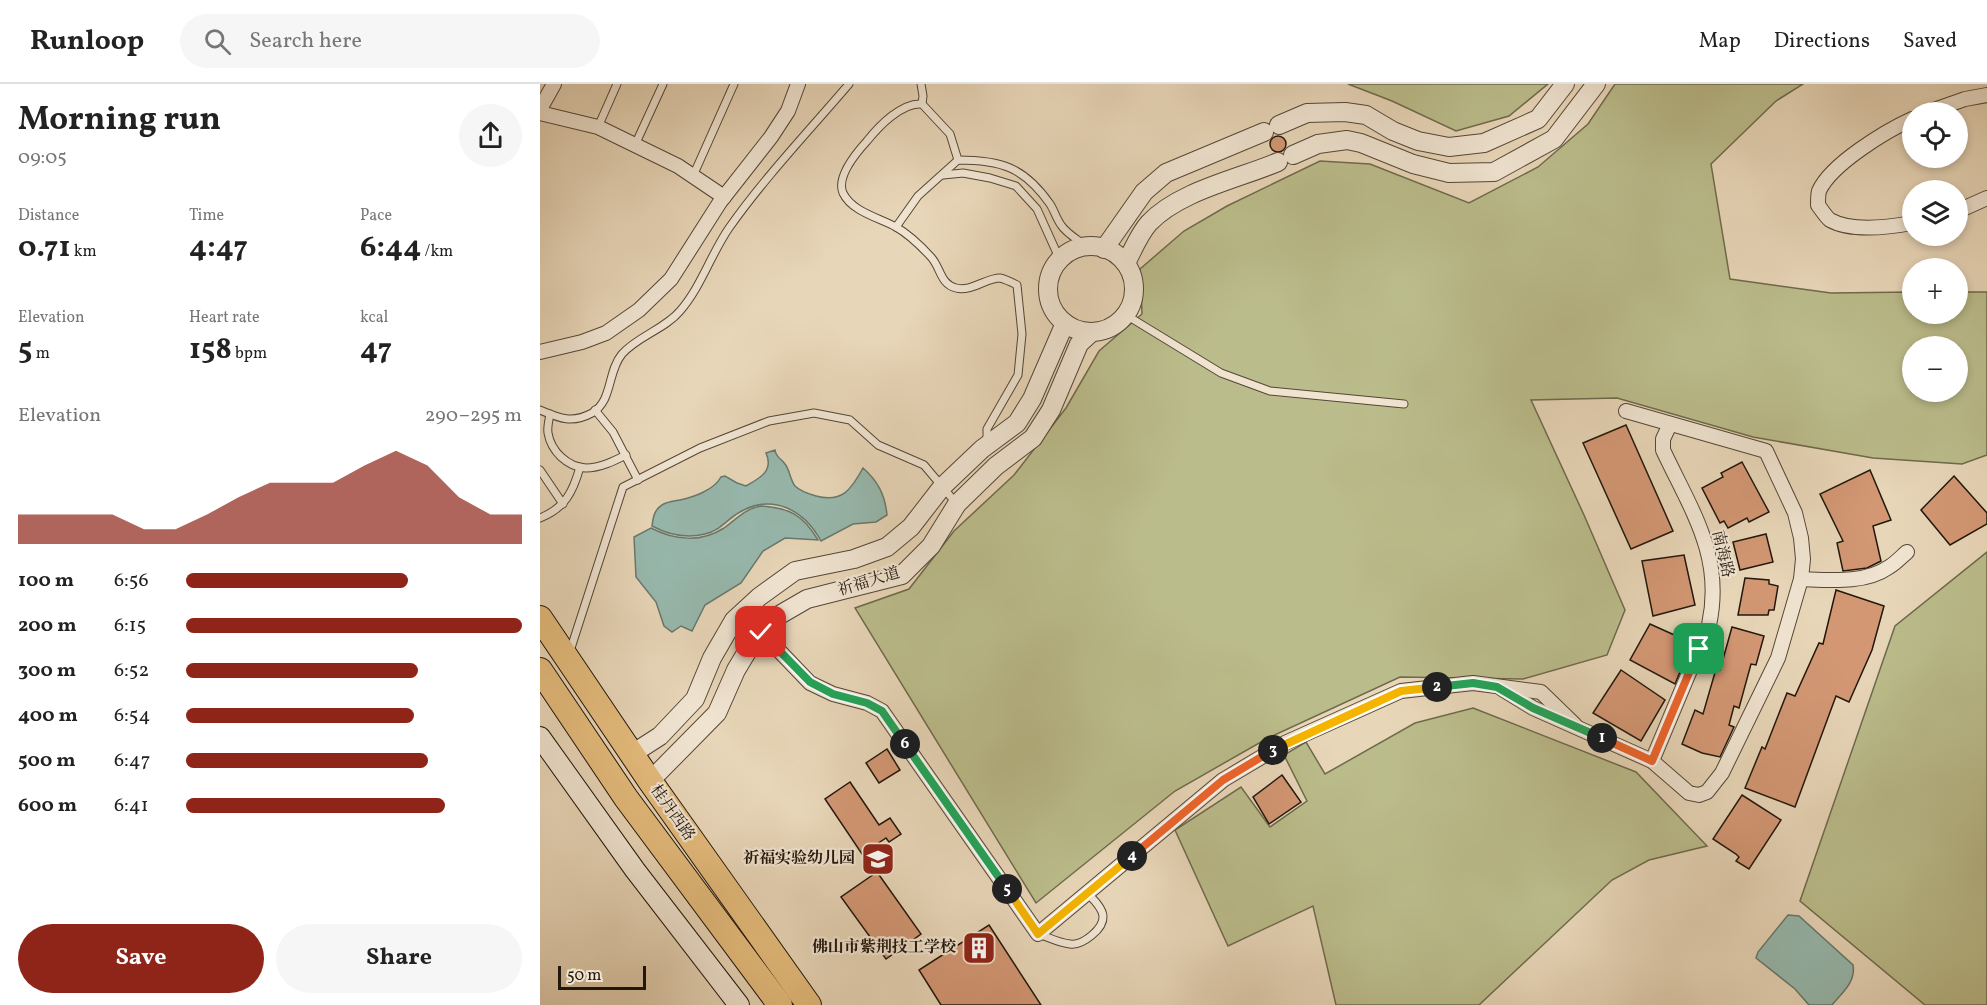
<!DOCTYPE html>
<meta charset="utf-8">
<style>
body{margin:0;font-family:Vollkorn,"Noto Serif SC",serif;background:#f6f6f6;color:#222;height:100vh;display:flex;flex-direction:column;font-size:22px;white-space:nowrap}
*{box-sizing:border-box;margin:0}
p{font-size:20px;color:#767676}
.icon{flex:none;width:33px;height:33px;fill:none;stroke:currentColor;stroke-width:2;stroke-linecap:round;stroke-linejoin:round}
.map{position:relative;flex:1;overflow:hidden}
.panel{display:flex;flex-direction:column;background:#fff;width:540px}
.panel>*{flex:none}
.controls{position:absolute;left:1362px;top:18px;display:grid;gap:12px}
.controls a{display:grid;place-items:center;width:66px;height:66px;border-radius:50%;background:#fff;box-shadow:0 3px 9px #0003;font-size:30px}
.scale{position:absolute;left:18px;bottom:15px;width:88px;box-sizing:border-box;padding-left:6px;border:3px solid #21170c;border-top:0;font-size:16px;line-height:21px;white-space:nowrap;color:#21170c;-webkit-text-stroke:4px #f0e4d1;paint-order:stroke}
.pin{position:absolute;display:grid;place-items:center;width:51px;height:51px;color:#fff;margin:-26px;border-radius:12px;box-shadow:0 3px 9px #0006}
.km{position:absolute;width:30px;height:30px;margin:-15px;border-radius:50%;background:#222;color:#fff;font-size:16px;line-height:30px;text-align:center}
.round{display:grid;place-items:center;flex:none;width:63px;height:63px;border-radius:32px;background:#f6f6f6}
.head{display:flex;align-items:center;justify-content:space-between;height:102px;padding:0 18px}
h1{font-size:33px;font-weight:700;line-height:45px}
.metrics{display:grid;grid-template-columns:repeat(3,1fr);gap:9px;height:102px;padding:6px 18px}
.metrics div{display:grid;align-content:center}
.metrics b{font-size:30px;font-weight:700}
.metrics small{font-size:16px;font-weight:400}
.metrics p{font-size:16px}
.chart{height:168px;padding:12px 18px}
.chart p{display:flex;justify-content:space-between}
.chart svg{width:100%;height:108px;margin-top:6px;fill:#8f2418;opacity:.7}
.button{display:flex;gap:12px;margin-top:auto;padding:12px 18px}
.button a{flex:1;height:69px;border-radius:36px;background:#8f2418;color:#fff;font-size:24px;font-weight:700;line-height:69px;text-align:center}
.button a+a{background:#f6f6f6;color:#222}
ul{padding:0 18px;list-style:none;font-size:20px}
li{display:grid;grid-template-columns:96px 72px 1fr;align-items:center;height:45px}
li i{height:15px;border-radius:8px;background:#8f2418}
header{display:flex;align-items:center;gap:36px;box-sizing:border-box;height:84px;padding:0 30px;background:#fff;border-bottom:2px solid #e0e0e0}
header strong{font-size:28px}
nav{display:flex;gap:33px;margin-inline-start:auto;font-size:21px}
.search{width:420px;height:54px;background:#f6f6f6;display:flex;align-items:center;gap:15px;box-sizing:border-box;padding:0 21px;border-radius:33px;color:#767676;font-size:22px}
main{display:flex;flex:1;min-height:0}
.map>svg:first-child{display:block}
</style>
<header>
<strong>Runloop</strong>
<div class="search"><svg class="icon" aria-label="search" viewBox="0 0 24 24"><circle cx="10" cy="10" r="6"/><path d="M15 15l6 6"/></svg>Search here</div>
<nav><a>Map</a><a>Directions</a><a>Saved</a></nav>
</header>
<main>
<section class="panel">
<div class="head"><div><h1>Morning run</h1><p>09:05</p></div><a class="round"><svg class="icon" aria-label="share" viewBox="0 0 24 24"><path d="M12 15V3M7 8l5-5 5 5M5 13v7h14v-7"/></svg></a></div>
<div class="metrics">
<div><p>Distance</p><b>0.71<small> km</small></b></div>
<div><p>Time</p><b>4:47</b></div>
<div><p>Pace</p><b>6:44<small> /km</small></b></div>
</div>
<div class="metrics">
<div><p>Elevation</p><b>5<small> m</small></b></div>
<div><p>Heart rate</p><b>158<small> bpm</small></b></div>
<div><p>kcal</p><b>47</b></div>
</div>
<div class="chart"><p><span>Elevation</span>290–295 m</p>
<svg viewBox="0 0 160 44" preserveAspectRatio="none"><path d="M0 44V32L10 32L20 32L30 32L40 38L50 38L60 32L70 25L80 19L90 19L100 19L110 12L120 6L130 12L140 25L150 32L160 32V44z"/></svg>
</div>
<ul>
<li><b>100 m</b>6:56<i style="width:66%"></i></li>
<li><b>200 m</b>6:15<i style="width:100%"></i></li>
<li><b>300 m</b>6:52<i style="width:69%"></i></li>
<li><b>400 m</b>6:54<i style="width:68%"></i></li>
<li><b>500 m</b>6:47<i style="width:72%"></i></li>
<li><b>600 m</b>6:41<i style="width:77%"></i></li>
</ul>
<div class="button"><a>Save</a><a>Share</a></div>
</section>
<div class="map">
<svg width="1447" height="921" viewBox="0 0 1447 921">
<rect width="100%" height="100%" fill="#e8d6b8"/>
<filter id="stains"><feTurbulence type="fractalNoise" baseFrequency=".00333" numOctaves="4"/><feColorMatrix values="0 0 0 0 .2 0 0 0 0 .09 0 0 0 0 .02 0 0 0 .5 -.17"/></filter>
<radialGradient id="worn" r=".72"><stop offset=".6" stop-color="#630" stop-opacity="0"/><stop offset="1" stop-color="#630" stop-opacity=".3"/></radialGradient>
<!-- green -->
<g fill="#bbbc8b" stroke="#6e6a4c" stroke-width="1.5" fill-rule="evenodd">
<path d="M808 0H1008L969 32 916 47 852 17Z"/>
<path d="M1075 0H1263L1236 17 1171 80 1190 195 1291 209 1372 208V230H1418V208H1447V371L1422 380 1333 374 1213 353 1077 314 991 316 1044 431 1085 526 1067 571 983 595 860 593 728 654 635 707 496 819 315 524 369 505 414 447 474 391 526 324 559 267 602 230 600 185 644 147 687 122 780 77 830 80 929 119 998 83 1048 40ZM1372 262H1418V308H1372Z"/>
<path d="M1447 468V921H1385L1260 817 1355 542Z"/>
<path d="M933 624 1096 688 1167 762 1109 776 1072 796 939 921H796L773 822 688 862 635 746 701 703 730 743 767 717 744 671 766 658 785 690 875 639Z"/>
</g>
<!-- water -->
<g fill="#97b9ae" stroke="#68786d" stroke-width="1.5">
<path d="M235 366C236 374 241 374 245 380 250 386 250 396 255 402 260 407 269 410 276 412 302 419 311 406 323 384 338 397 345 411 347 431L336 438 313 440 281 457C264 426 233 409 200 428 187 435 180 447 165 450 146 455 129 451 112 442 113 434 114 426 122 421 126 418 135 417 140 416 154 413 174 406 181 393L185 392 197 399 206 402C220 394 234 387 226 369Z"/>
<path d="M221 422C250 424 263 431 278 456L245 454 223 467 201 499 165 521 152 547 141 542 132 548 124 542 116 518 96 493 94 453 111 444C134 456 161 459 184 444 197 435 204 425 221 422Z"/>
<path d="M1248 831 1259 832 1313 881C1316 898 1302 909 1292 921H1269L1255 905 1216 874 1218 868Z"/>
</g>
<!-- building -->
<g fill="#d39774" stroke="#21170c" stroke-width="1.5">
<circle cx="738" cy="60" r="8"/>
<path d="M1086 341 1133 447 1091 465 1043 359Z"/>
<path d="M1202 378 1229 428 1209 438 1207 434 1188 444 1184 437 1180 439 1162 404 1183 393 1181 389Z"/>
<path d="M1330 386 1351 436 1333 442 1341 477 1327 484 1303 487 1297 459 1303 457 1280 410Z"/>
<path d="M1414 392 1447 429V440L1410 461 1381 426Z"/>
<path d="M1226 450 1233 478 1200 486 1193 458Z"/>
<path d="M1144 471 1155 521 1113 532 1102 477Z"/>
<path d="M1205 494 1229 496V500L1238 502 1234 526H1229L1228 531H1198Z"/>
<path d="M1296 506 1344 522 1332 566 1309 618 1296 612 1255 723 1205 704 1222 663 1225 665 1247 609 1255 612 1279 559 1283 560Z"/>
<path d="M1110 540 1152 559 1135 600 1090 576Z"/>
<path d="M1192 543 1224 552 1216 581 1211 580 1199 624 1194 622 1189 641 1194 643 1180 673 1162 669 1142 660 1155 626 1163 630 1176 585 1180 586Z"/>
<path d="M1081 586 1125 616 1101 657 1053 629Z"/>
<path d="M347 665 360 686 339 699 326 679Z"/>
<path d="M742 691 761 718 729 740 713 713Z"/>
<path d="M310 698 339 741 350 734 361 750 349 758 346 754 322 770 285 715Z"/>
<path d="M1202 711 1241 736 1209 785 1196 777 1199 773 1196 770 1173 755Z"/>
<path d="M337 788 381 850 346 875 301 813Z"/>
<path d="M449 841 501 921H401L379 886Z"/>
</g>
<g fill="none" stroke-linecap="round" stroke-linejoin="round">
<!-- service casing -->
<g stroke="#534737" stroke-width="9">
<g id="service">
<path d="M381 0 383 12 382 20"/>
<path d="M58 43 77 0"/>
<path d="M95 61 123 0"/>
<path d="M418 76 410 50 382 20C362 18 339 42 327 57 317 68 296 93 303 109 312 128 340 134 356 143 370 151 380 161 391 173 401 184 400 200 416 204 431 208 446 194 460 194 465 195 473 199 477 201L482 250 478 291 447 345V359"/>
<path d="M403 91 423 89 450 94 476 102 497 125 520 176"/>
<path d="M153 92 194 0"/>
<path d="M356 143 378 112 418 76C461 76 484 83 510 120 514 126 516 134 521 141 526 149 538 156 546 162"/>
<path d="M586 231 681 289 730 307 864 320"/>
<path d="M0 326C19 334 32 340 52 329 73 317 67 288 82 270 98 252 125 245 140 227 161 203 171 170 189 144 225 93 268 48 309 0"/>
<path d="M55 326 73 348 98 396"/>
<path d="M10 330C9 336 7 343 8 349 11 367 27 383 46 384 60 384 74 377 86 371"/>
<path d="M0 386 23 420"/>
<path d="M0 434C25 424 33 408 40 383"/>
<path d="M30 567 83 403 160 364 229 337 274 329 310 336 338 361 384 381 416 419"/>
<path d="M498 850C508 853 519 859 530 860 542 862 564 845 563 832 562 823 553 815 547 809"/>
</g>
</g>
<!-- minor casing -->
<g stroke="#534737" stroke-width="16">
<g id="minor">
<path d="M0 25 14 0"/>
<path d="M1388 28 1425 15 1447 11"/>
<path d="M0 29 58 43 138 82 184 113"/>
<path d="M1372 35C1346 47 1291 80 1279 107 1278 111 1278 117 1278 121 1281 125 1286 133 1290 136 1311 148 1350 143 1372 139"/>
<path d="M1418 127 1447 114"/>
<path d="M0 268 42 258 66 249 99 226 131 195 180 118 231 53 248 27 258 0"/>
<path d="M1261 495C1289 496 1325 500 1349 483 1356 479 1361 473 1367 468"/>
<path d="M202 528 270 599 293 610 327 619 342 627 498 850 683 696 745 659 861 607 933 599 1001 608 1035 641"/>
<path d="M962 605 993 624 1112 677 1149 709 1159 711 1167 708 1182 689 1238 574 1261 495 1263 475 1261 454 1255 429 1226 367 1086 327"/>
<path d="M1112 677 1169 541C1184 472 1151 426 1123 366V355L1130 340"/>
</g>
</g>
<!-- tertiary casing -->
<g stroke="#534737" stroke-width="20">
<g id="tertiary">
<path d="M739 41 767 29 805 28 826 31 853 47 878 57 909 63 944 59 998 35 1025 0"/>
<path d="M753 71 778 60 807 56 821 59 873 80 909 89 954 88 1014 55 1056 0"/>
<circle cx="551" cy="205" r="43"/>
<path d="M564 165 604 108 626 89 724 48"/>
<path d="M586 179C593 166 599 150 609 139 639 107 698 95 738 78"/>
<path d="M92 670 120 652 155 615 172 574 194 536 219 513 255 487 314 475 347 463 371 443 402 403 442 365 477 339 492 315 525 239"/>
<path d="M110 697 177 629 196 586 214 556 236 533 267 515 362 491 391 462 417 420 456 382 493 354 511 326 539 260 552 248"/>
</g>
</g>
<!-- secondary casing -->
<g stroke="#21170c" stroke-width="22">
<path id="secondary" d="M0 653 95 786 199 921"/>
</g>
<!-- trunk casing -->
<g stroke="#21170c" stroke-width="26">
<g id="trunk">
<path d="M0 534 110 697 269 921"/>
<path d="M0 586 86 714 240 921"/>
</g>
</g>
<!-- service -->
<use href="#service" stroke="#f0e4d1" stroke-width="7"/>
<!-- minor -->
<use href="#minor" stroke="#f0e4d1" stroke-width="14"/>
<!-- tertiary -->
<use href="#tertiary" stroke="#f0e4d1" stroke-width="18"/>
<!-- secondary -->
<use href="#secondary" stroke="#f0e4d1" stroke-width="20"/>
<!-- trunk -->
<use href="#trunk" stroke="#e4bb7c" stroke-width="24"/>
</g>
<g fill="none" stroke-linecap="round" stroke-linejoin="round">
<!-- split-1 casing -->
<g stroke="#fff" stroke-width="12">
<path id="split-1" d="M1062 654 1112 677 1159 565"/>
</g>
<!-- split-2 casing -->
<g stroke="#fff" stroke-width="12">
<path id="split-2" d="M897 603 933 599 957 603 993 624 1062 654"/>
</g>
<!-- split-3 casing -->
<g stroke="#fff" stroke-width="12">
<path id="split-3" d="M733 666 861 607 897 603"/>
</g>
<!-- split-4 casing -->
<g stroke="#fff" stroke-width="12">
<path id="split-4" d="M592 772 683 696 733 666"/>
</g>
<!-- split-5 casing -->
<g stroke="#fff" stroke-width="12">
<path id="split-5" d="M467 805 498 850 592 772"/>
</g>
<!-- split-6 casing -->
<g stroke="#fff" stroke-width="12">
<path id="split-6" d="M365 660 467 805"/>
</g>
<!-- split-7 casing -->
<g stroke="#fff" stroke-width="12">
<path id="split-7" d="M221 548 270 598 293 610 327 619 342 627 365 660"/>
</g>
<!-- split-1 -->
<use href="#split-1" stroke="#f0652b" stroke-width="8"/>
<!-- split-2 -->
<use href="#split-2" stroke="#22a559" stroke-width="8"/>
<!-- split-3 -->
<use href="#split-3" stroke="#f5b400" stroke-width="8"/>
<!-- split-4 -->
<use href="#split-4" stroke="#f0652b" stroke-width="8"/>
<!-- split-5 -->
<use href="#split-5" stroke="#f5b400" stroke-width="8"/>
<!-- split-6 -->
<use href="#split-6" stroke="#22a559" stroke-width="8"/>
<!-- split-7 -->
<use href="#split-7" stroke="#22a559" stroke-width="8"/>
</g>
<!-- icons -->
<defs>
<g id="school-square" transform="scale(1.725)"><rect x="-9" y="-9" width="18" height="18" rx="4" fill="#8f2418" stroke="#f0e4d1"/><path d="M0-5L7-2L0 1L-7-2ZM-4 1L0 2.5L4 1V4Q0 6-4 4Z" fill="#fff"/></g>
<g id="building-square" transform="scale(1.725)"><rect x="-9" y="-9" width="18" height="18" rx="4" fill="#8f2418" stroke="#f0e4d1"/><path d="M-4-6H4V6H1V3H-1V6H-4ZM-2.5-4.3h1.7v1.8h-1.7ZM.8-4.3h1.7v1.8H.8ZM-2.5-1h1.7V.8h-1.7ZM.8-1h1.7V.8H.8Z" fill="#fff"/></g>
</defs>
<g fill-rule="evenodd">
<use href="#school-square" x="338" y="775"/>
<use href="#building-square" x="439" y="864"/>
</g>
<g text-anchor="middle" dominant-baseline="central" stroke-width="4.5" stroke-linejoin="round" paint-order="stroke">
<!-- street labels -->
<g font-size="16" fill="#21170c" stroke="#f0e4d1">
<text transform="translate(1182 470) rotate(77)">南海路</text>
<text transform="translate(329 498) rotate(-17)">祈福大道</text>
<text transform="translate(132 729) rotate(55)">桂丹西路</text>
</g>
<!-- poi labels -->
<g font-size="16" font-weight="bold" fill="#21170c" stroke="#f0e4d1" text-anchor="end">
<text x="315" y="775">祈福实验幼儿园</text>
<text x="416" y="864">佛山市紫荆技工学校</text>
</g>
</g>
<rect width="100%" height="100%" filter="url(#stains)"/>
<rect width="100%" height="100%" fill="url(#worn)"/>
</svg>
<div class="controls">
<a><svg class="icon" aria-label="locate" viewBox="0 0 24 24"><circle cx="12" cy="12" r="6"/><path d="M12 2v4M12 18v4M2 12h4M18 12h4"/></svg></a>
<a><svg class="icon" aria-label="layers" viewBox="0 0 24 24"><path d="M12 4l9 5-9 5-9-5zM3 14l9 5 9-5"/></svg></a>
<a>+</a>
<a>−</a>
</div>
<div class="scale">50 m</div>
<div class="pin" style="left:1159px;top:565px;background:#1e9e55"><svg class="icon" aria-label="arrive" viewBox="0 0 24 24"><path d="M6 21V4h12l-3 4 3 4H6"/></svg></div>
<div class="pin" style="left:221px;top:548px;background:#d93025"><svg class="icon" aria-label="check" viewBox="0 0 24 24"><path d="M5 12l5 5 9-10"/></svg></div>
<b class="km" style="left:1062px;top:654px">1</b>
<b class="km" style="left:897px;top:603px">2</b>
<b class="km" style="left:733px;top:666px">3</b>
<b class="km" style="left:592px;top:772px">4</b>
<b class="km" style="left:467px;top:805px">5</b>
<b class="km" style="left:365px;top:660px">6</b>
</div>
</main>
